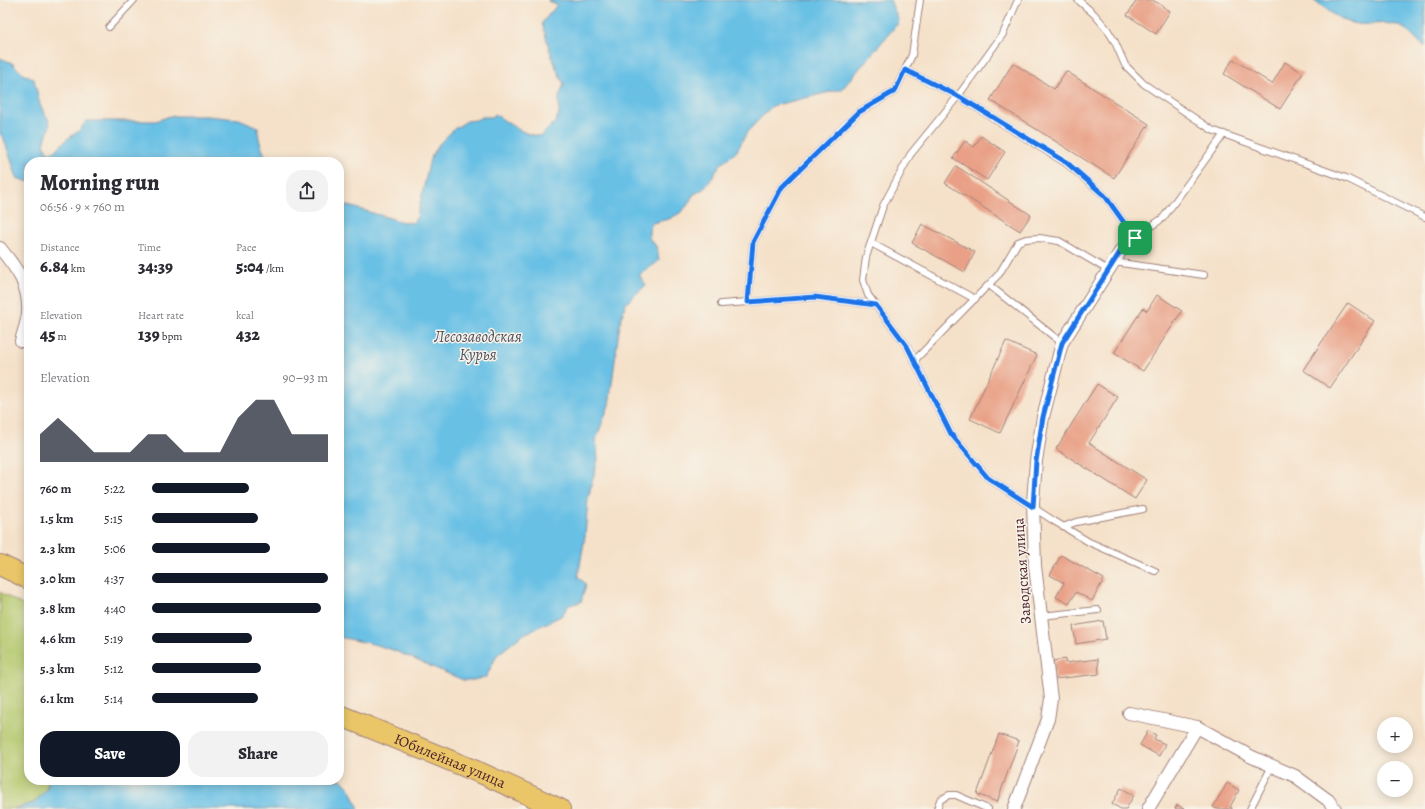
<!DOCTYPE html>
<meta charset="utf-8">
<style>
body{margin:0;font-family:Alegreya,serif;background:#f2f2f3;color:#2b2b33;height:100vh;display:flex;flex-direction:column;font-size:15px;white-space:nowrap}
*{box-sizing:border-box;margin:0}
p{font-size:13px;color:#7c7c81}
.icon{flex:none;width:22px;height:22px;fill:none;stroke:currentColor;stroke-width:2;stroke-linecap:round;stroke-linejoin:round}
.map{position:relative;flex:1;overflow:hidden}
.panel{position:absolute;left:24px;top:157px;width:320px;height:628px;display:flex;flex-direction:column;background:#fff;border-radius:16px;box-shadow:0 2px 10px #0003}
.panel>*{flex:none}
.tools{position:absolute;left:1377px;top:717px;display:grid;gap:8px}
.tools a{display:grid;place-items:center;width:36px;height:36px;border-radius:50%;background:#fff;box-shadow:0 2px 10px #0003;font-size:20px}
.pin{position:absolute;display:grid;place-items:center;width:34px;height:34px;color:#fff;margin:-17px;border-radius:8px;box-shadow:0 2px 6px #0006}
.round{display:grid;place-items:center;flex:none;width:42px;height:42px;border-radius:16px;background:#f2f2f3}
.head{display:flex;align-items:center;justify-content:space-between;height:68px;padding:0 16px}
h1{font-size:22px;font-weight:800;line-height:30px}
.stats{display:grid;grid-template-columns:repeat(3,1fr);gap:6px;height:68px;padding:4px 16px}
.stats div{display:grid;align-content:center}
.stats b{font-size:17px;font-weight:800}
.stats small{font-size:11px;font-weight:400}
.stats p{font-size:11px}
.chart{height:112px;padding:8px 16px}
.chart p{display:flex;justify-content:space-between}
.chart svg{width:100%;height:72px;margin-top:4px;fill:#111827;opacity:.7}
.button{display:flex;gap:8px;margin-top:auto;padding:8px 16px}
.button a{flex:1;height:46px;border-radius:16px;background:#111827;color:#fff;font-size:16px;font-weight:800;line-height:46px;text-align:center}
.button a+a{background:#f2f2f3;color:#2b2b33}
ul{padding:0 16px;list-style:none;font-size:13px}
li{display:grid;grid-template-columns:64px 48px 1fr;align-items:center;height:30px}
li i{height:10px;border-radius:5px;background:#111827}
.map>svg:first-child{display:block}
</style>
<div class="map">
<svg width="1425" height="809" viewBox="0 0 1425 809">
<rect width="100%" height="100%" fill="#f7f3e8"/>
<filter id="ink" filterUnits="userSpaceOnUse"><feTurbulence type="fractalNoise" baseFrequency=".025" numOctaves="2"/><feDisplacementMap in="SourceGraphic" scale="8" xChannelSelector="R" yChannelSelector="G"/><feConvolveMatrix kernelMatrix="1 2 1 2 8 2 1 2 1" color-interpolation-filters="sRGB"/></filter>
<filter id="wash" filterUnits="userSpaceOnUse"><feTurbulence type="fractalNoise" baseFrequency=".012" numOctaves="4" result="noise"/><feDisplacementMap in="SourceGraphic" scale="16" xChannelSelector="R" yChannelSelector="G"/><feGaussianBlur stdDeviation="0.9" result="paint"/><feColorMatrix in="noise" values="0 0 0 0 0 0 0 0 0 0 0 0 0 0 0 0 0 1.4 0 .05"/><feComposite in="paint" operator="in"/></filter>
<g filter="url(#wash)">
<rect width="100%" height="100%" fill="#f5e1c9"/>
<!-- green -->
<path fill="#b3c76a" stroke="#7e734a" d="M0 592 29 609V780H49C43 805 22 809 0 809Z"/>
<!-- water -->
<g fill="#68c0e5" stroke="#597088">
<path d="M548 0H890L899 22 842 89 772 106 747 132 737 151 720 165 710 181 703 189 693 195 687 206 680 213 669 219 652 223 649 231V238L656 246 659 261 639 275 646 285 625 304 619 330 609 405 596 439 598 459 588 498 585 536 578 577 586 584 581 602 569 605 561 616 522 635 497 655 486 677 473 680H463L393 650 373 644 339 637V203L403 222 413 223 417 217 430 159 439 144 454 129 467 121 476 120 482 117H492L495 114C508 123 524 136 541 136L555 122 559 114V97L564 84C553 65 548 44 542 23L557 5 548 1Z"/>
<path d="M1314 0H1425V47C1416 40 1410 30 1399 26 1384 20 1367 27 1352 23 1338 20 1325 8 1314 0Z"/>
<path d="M0 58 12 63 24 75 29 76 34 79 40 105 48 119 50 124 44 144 47 152H54L66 140 80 130 86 121H156L170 116H207L239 119 258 127C258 140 262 151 269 162H29V182L17 178C14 169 11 160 8 151 5 144 6 140 0 134Z"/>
<path d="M339 777 351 790 359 809H14L34 803 47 789 49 780H339Z"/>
</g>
<g id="blocks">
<!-- building -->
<g fill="#e9a086">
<path d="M1137 0H1153L1170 11 1156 34 1127 15Z"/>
<path d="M1233 59 1272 84 1285 62 1303 73 1280 109 1224 74Z"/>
<path d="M1013 63 1054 89 1066 71 1149 124 1114 178 990 100Z"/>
<path d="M981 136 1005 152 987 180 953 158 965 141 974 147Z"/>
<path d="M956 166 1031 215 1020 231 945 183Z"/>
<path d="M922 224 975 252 965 272 912 243Z"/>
<path d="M1157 295 1182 311 1143 371 1114 353 1143 308 1147 311Z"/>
<path d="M1348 303 1375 321 1330 388 1303 370Z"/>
<path d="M1006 341 1037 355 1000 433 970 419Z"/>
<path d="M1097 384 1118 397 1089 443 1147 480 1135 499 1056 449Z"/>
<path d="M1061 555 1104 579 1092 601 1076 592 1069 604 1056 597 1064 583 1050 575Z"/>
<path d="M1103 621 1106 639 1076 644 1073 626Z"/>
<path d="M1065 659V663L1098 659 1099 674 1055 679 1053 661Z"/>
<path d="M1148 731 1156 735 1154 739 1165 744 1159 756 1140 745Z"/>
<path d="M999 734 1019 741 997 802 977 794Z"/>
<path d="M1227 783 1239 790 1230 807 1232 808V809H1217L1213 807Z"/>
<path d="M1121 788 1134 795 1126 809H1121L1112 804Z"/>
<path d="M1177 805 1184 809H1175Z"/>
</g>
</g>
</g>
<g filter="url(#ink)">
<use href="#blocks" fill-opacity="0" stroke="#a0807a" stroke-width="1"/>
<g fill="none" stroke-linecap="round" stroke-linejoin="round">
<!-- service casing -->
<g stroke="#a0807a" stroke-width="8">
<g id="service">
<path d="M1018 0 1003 34 958 96 1066 163 1105 196 1135 238"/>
<path d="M1078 0 1094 14 1107 29 1115 42 1125 65 1144 84 1212 130 1346 178 1425 217"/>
<path d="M109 27 134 0"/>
<path d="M905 70 958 96 910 155 883 206 866 257 863 280 868 295 907 346 951 434 988 478 1054 521 1089 542 1155 571"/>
<path d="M871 243 975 299"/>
<path d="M1122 249 1140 234 1163 218 1224 134"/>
<path d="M1114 262 1204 275"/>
<path d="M989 285 1062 343"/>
<path d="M748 302 753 242 782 187 859 112 895 91 912 55 920 0"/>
<path d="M721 304 815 297 876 305"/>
<path d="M914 361 999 274 1018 242 1026 239 1039 238 1059 241 1108 270"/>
<path d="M1063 527 1076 522 1143 509"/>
<path d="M1041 616 1098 610"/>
<path d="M937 809 940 800 949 795H956L988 809"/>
<path d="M1250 809 1272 766"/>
</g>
</g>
<!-- minor casing -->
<g stroke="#a0807a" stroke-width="14">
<g id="minor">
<path d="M0 248C17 269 30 285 28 314 27 323 23 333 21 341"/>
<path d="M1129 713 1197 727 1250 756 1295 776 1328 800 1335 809"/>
<path d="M1014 809 1048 719 1051 699 1035 566 1033 503 1036 461 1043 417 1062 343 1122 249"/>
<path d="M1148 809 1197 727"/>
</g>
</g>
<!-- primary casing -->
<g stroke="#a0807a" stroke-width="22">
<g id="primary">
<path d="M0 565 29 579"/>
<path id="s1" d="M339 715 483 774 560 809"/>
</g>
</g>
<!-- service -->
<use href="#service" stroke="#fff" stroke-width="6"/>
<!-- minor -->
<use href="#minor" stroke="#fff" stroke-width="12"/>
<!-- primary -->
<use href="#primary" stroke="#ebc669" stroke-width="20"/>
</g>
</g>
<g fill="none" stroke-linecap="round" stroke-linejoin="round" filter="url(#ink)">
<!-- route casing -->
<g stroke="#fff" stroke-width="8">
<path id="route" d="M905 70 958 96 1066 162 1105 196 1135 238 1122 249 1062 343 1043 417 1036 461 1033 507 988 478 951 434 907 346 876 305 815 297 748 302 753 242 782 187 859 112 895 91Z"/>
</g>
<!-- route -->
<use href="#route" stroke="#1a73e8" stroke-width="5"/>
</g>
<g text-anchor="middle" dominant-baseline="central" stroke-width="3" stroke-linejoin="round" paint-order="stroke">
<!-- street labels -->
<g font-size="15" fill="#4a1f2b" stroke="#f7f3e8">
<text transform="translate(1022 571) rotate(-94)">Заводская улица</text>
<text stroke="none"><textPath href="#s1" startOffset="120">Юбилейная улица</textPath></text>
</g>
<!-- water labels -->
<g font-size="16" font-style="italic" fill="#534f63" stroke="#f7f3e8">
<text x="478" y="337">Лесозаводская<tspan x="478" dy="18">Курья</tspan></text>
</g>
</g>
</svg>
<div class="tools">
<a>+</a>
<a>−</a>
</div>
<div class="pin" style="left:1135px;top:238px;background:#1e9e55"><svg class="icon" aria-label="arrive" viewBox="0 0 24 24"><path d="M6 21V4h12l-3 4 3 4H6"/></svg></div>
<section class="panel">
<div class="head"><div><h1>Morning run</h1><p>06:56 · 9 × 760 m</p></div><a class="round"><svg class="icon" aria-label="share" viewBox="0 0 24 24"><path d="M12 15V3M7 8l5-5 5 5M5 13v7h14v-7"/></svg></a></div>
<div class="stats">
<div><p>Distance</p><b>6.84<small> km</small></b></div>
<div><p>Time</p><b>34:39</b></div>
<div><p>Pace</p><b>5:04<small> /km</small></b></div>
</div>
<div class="stats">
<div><p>Elevation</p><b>45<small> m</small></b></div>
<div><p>Heart rate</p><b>139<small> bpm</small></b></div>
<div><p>kcal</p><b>432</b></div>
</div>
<div class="chart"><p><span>Elevation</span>90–93 m</p>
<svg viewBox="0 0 160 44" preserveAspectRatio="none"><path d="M0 44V27L10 17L20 27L30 38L40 38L50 38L60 27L70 27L80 38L90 38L100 38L110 17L120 6L130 6L140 27L150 27L160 27V44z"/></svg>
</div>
<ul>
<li><b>760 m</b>5:22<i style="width:55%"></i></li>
<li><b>1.5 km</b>5:15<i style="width:60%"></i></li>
<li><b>2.3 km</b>5:06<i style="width:67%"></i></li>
<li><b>3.0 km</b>4:37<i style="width:100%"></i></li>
<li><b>3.8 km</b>4:40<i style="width:96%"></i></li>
<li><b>4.6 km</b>5:19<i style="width:57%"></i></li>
<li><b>5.3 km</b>5:12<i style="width:62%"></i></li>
<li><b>6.1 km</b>5:14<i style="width:60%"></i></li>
</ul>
<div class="button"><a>Save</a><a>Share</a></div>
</section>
</div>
